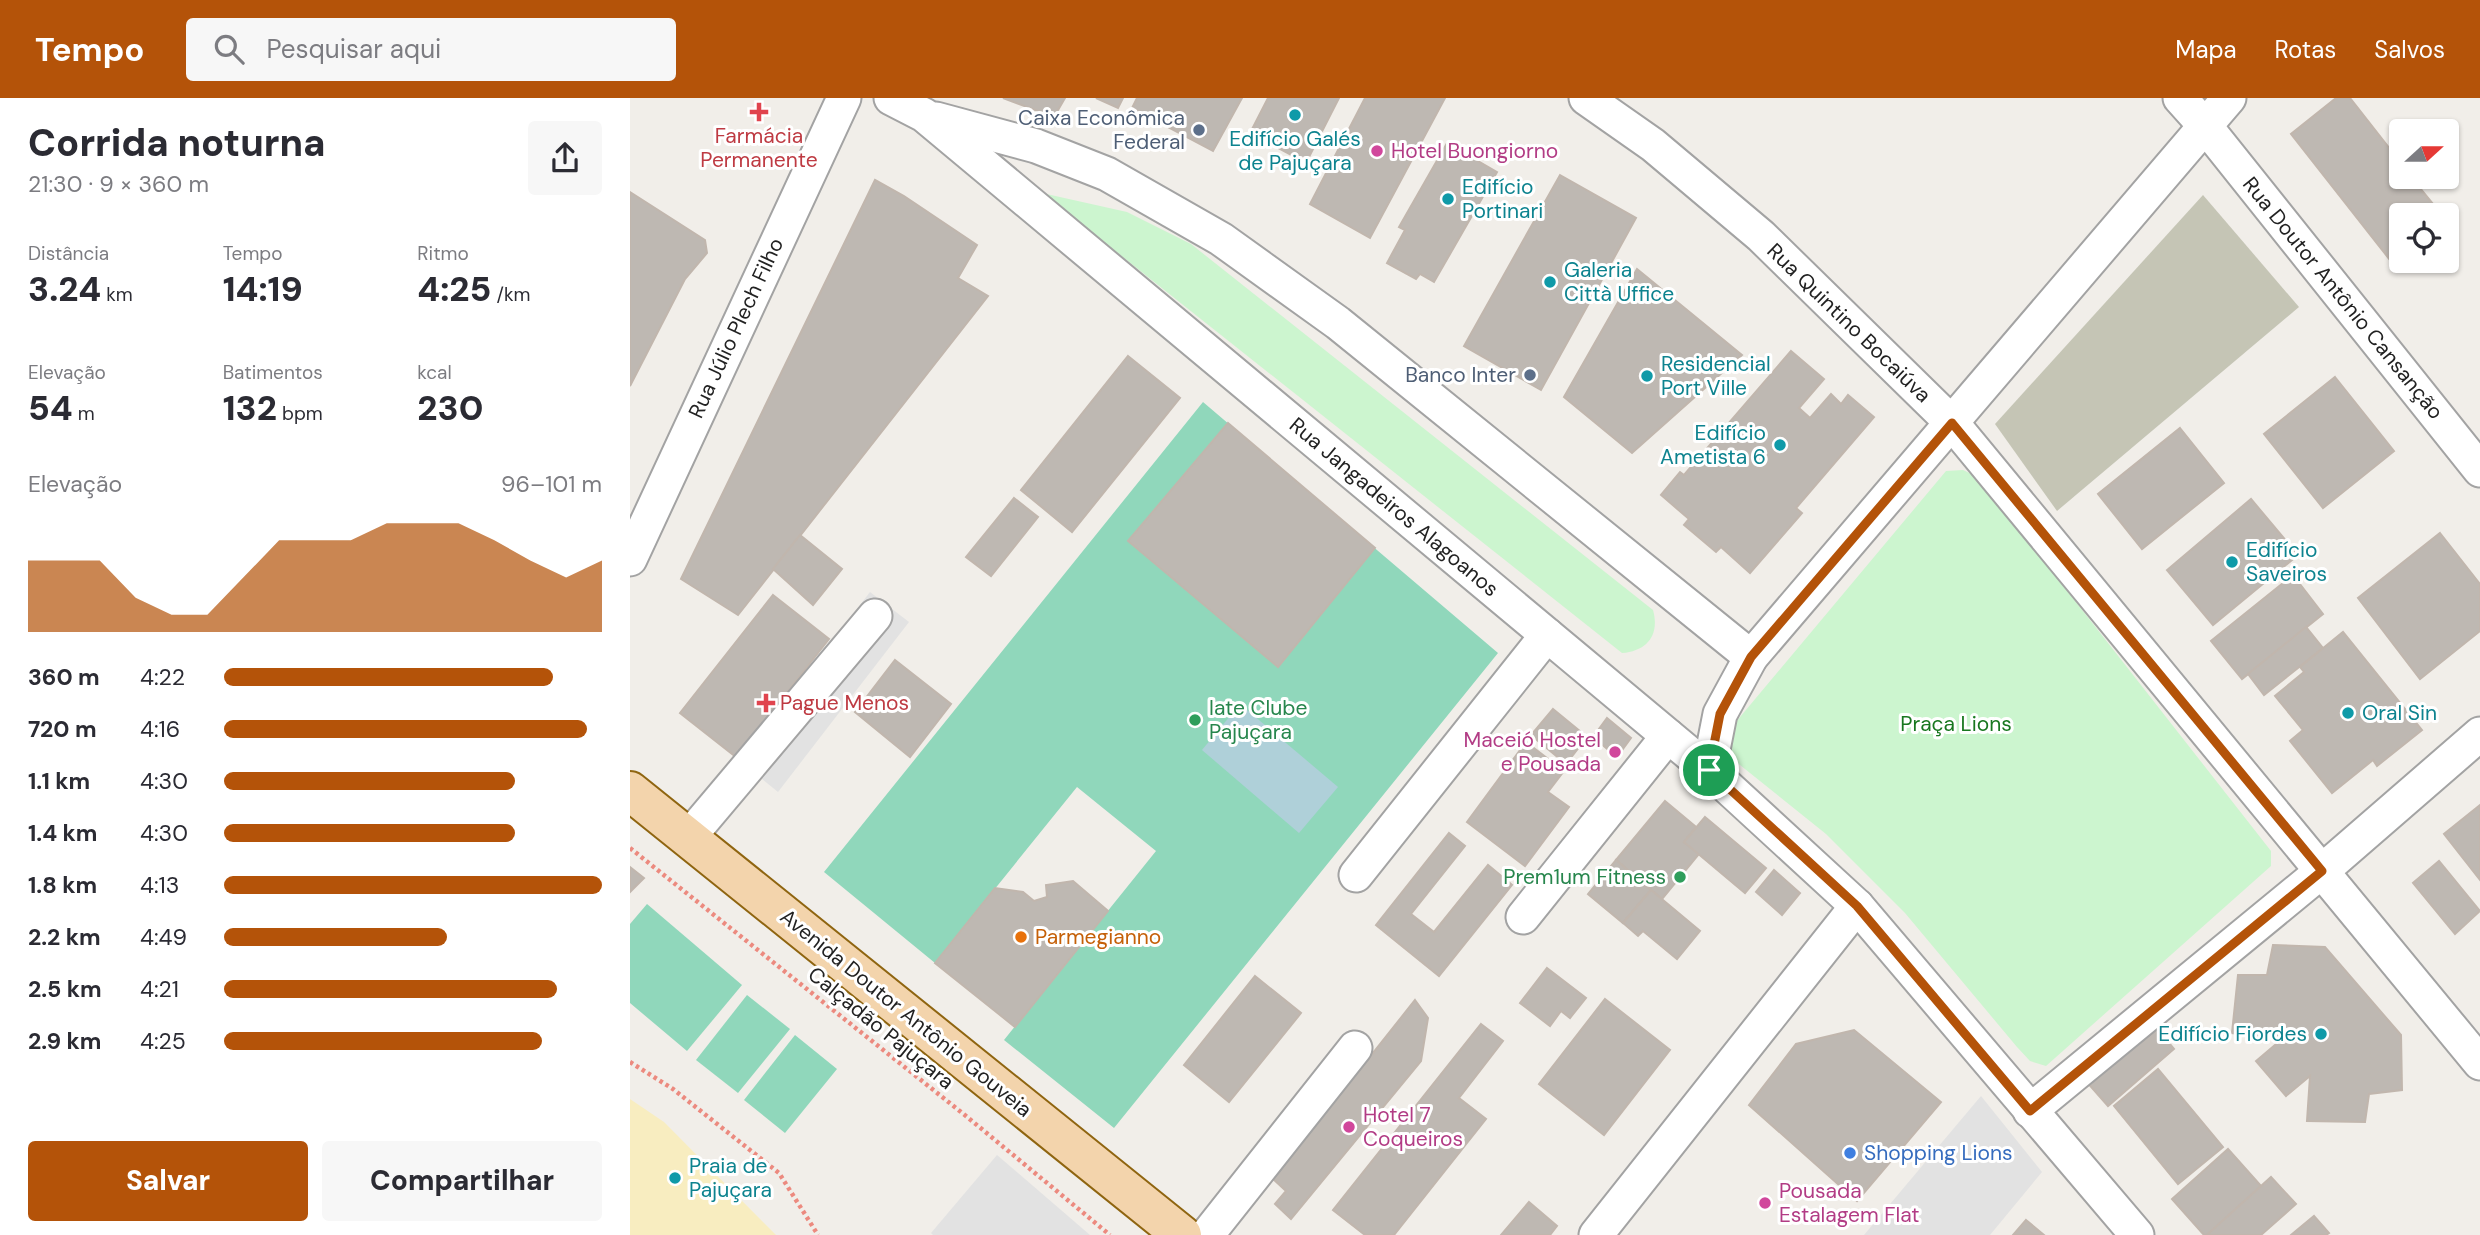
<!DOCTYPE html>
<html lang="pt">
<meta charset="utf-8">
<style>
body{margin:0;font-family:"DM Sans",sans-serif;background:#f7f7f7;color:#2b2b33;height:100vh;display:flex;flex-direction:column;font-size:26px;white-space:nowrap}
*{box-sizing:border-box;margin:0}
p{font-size:23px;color:#7c7c81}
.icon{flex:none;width:38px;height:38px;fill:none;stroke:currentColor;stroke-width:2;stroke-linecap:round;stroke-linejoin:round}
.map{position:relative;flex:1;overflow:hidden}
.panel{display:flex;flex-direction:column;background:#fff;width:630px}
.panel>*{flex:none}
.needle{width:46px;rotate:69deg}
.controls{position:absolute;left:1759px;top:21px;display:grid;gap:14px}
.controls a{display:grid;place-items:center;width:70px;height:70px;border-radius:7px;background:#fff;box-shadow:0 2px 5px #0004;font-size:35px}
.pin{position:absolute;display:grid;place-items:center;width:60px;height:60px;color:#fff;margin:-30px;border:4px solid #fff;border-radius:50%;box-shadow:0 2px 7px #0007}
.round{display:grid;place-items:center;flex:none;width:74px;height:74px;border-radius:7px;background:#f7f7f7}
.headline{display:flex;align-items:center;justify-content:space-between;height:119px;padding:0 28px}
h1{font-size:38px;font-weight:800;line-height:52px}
.metrics{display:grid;grid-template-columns:repeat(3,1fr);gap:10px;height:119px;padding:7px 28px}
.metrics div{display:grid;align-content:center}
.metrics b{font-size:35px;font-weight:800}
.metrics small{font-size:19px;font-weight:400}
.metrics p{font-size:19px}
.chart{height:196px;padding:14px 28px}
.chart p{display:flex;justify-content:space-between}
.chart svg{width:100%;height:126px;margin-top:7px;fill:#b45309;opacity:.7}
.button{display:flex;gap:14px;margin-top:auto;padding:14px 28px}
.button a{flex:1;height:80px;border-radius:7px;background:#b45309;color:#fff;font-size:28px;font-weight:800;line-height:80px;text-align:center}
.button a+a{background:#f7f7f7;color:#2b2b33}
ul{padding:0 28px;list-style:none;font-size:23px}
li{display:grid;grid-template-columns:112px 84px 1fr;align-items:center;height:52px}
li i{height:18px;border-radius:9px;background:#b45309}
header{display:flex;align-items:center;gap:42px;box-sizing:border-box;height:98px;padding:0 35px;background:#b45309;color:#fff}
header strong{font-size:33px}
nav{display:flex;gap:38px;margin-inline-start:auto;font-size:24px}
.search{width:490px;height:63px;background:#f7f7f7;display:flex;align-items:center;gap:18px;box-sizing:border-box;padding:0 24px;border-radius:7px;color:#7c7c81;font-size:26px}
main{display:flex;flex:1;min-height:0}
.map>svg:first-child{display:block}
</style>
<header>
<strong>Tempo</strong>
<div class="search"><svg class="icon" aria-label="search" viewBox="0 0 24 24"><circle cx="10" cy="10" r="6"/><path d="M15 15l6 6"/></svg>Pesquisar aqui</div>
<nav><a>Mapa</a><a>Rotas</a><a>Salvos</a></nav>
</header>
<main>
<section class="panel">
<div class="headline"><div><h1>Corrida noturna</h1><p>21:30 · 9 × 360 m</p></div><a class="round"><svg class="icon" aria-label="share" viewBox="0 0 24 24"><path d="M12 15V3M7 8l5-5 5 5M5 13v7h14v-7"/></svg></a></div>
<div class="metrics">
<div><p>Distância</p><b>3.24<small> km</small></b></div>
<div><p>Tempo</p><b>14:19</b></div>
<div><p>Ritmo</p><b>4:25<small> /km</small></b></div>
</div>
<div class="metrics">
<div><p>Elevação</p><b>54<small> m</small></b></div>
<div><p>Batimentos</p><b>132<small> bpm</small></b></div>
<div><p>kcal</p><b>230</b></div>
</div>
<div class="chart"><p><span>Elevação</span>96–101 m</p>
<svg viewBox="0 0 160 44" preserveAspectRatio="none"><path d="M0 44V19L10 19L20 19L30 32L40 38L50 38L60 25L70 12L80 12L90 12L100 6L110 6L120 6L130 12L140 19L150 25L160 19V44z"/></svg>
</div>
<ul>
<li><b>360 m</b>4:22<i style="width:87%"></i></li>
<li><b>720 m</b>4:16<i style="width:96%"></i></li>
<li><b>1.1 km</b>4:30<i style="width:77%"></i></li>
<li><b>1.4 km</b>4:30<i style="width:77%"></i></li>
<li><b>1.8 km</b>4:13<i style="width:100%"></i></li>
<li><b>2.2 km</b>4:49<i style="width:59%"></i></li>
<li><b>2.5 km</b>4:21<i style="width:88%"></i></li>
<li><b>2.9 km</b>4:25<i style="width:84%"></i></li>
</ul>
<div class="button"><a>Salvar</a><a>Compartilhar</a></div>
</section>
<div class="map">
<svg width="1850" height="1137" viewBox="0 0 1850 1137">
<rect width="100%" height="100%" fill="#f1eee9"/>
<!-- construction -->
<path fill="#c5c5b5" d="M1573 97 1669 209 1427 413 1365 326Z"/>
<!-- sand -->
<path fill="#f8edc0" d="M0 1001 34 1024 146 1137H0Z"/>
<!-- park -->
<g fill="#ccf5cf">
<path d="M412 95 497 114 561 146 1023 512C1030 537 1017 553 992 555Z"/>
<path d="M1333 372 1348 379 1641 753V768L1416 968 1400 963 1387 949 1275 815 1196 736 1105 663 1099 648 1100 631 1316 373Z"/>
</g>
<!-- pitch -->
<g fill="#90d7bb">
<path d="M573 304 868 555 484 1030 374 942 526 753 447 689 305 865 194 774Z"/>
<path d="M17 806 112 887 57 953 0 905V826Z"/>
<path d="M117 897 160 931 108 995 66 962Z"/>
<path d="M165 937 207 971 155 1035 114 1002Z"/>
</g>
<!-- parking -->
<g fill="#e2e2e2">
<path d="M240 494 279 524 148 694 110 663Z"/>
<path d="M1351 998 1412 1074 1360 1137H1234Z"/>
<path d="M367 1057 460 1137H303L301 1135Z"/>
</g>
<!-- water -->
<path fill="#afd0d9" d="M610 606 708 689 669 735 572 652Z"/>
<!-- building -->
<g fill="#beb8b2" stroke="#c1b6ad" stroke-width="2">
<path d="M373 0H435L424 19Z"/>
<path d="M466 0H493L488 10Z"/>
<path d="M507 0H612L583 53 502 10Z"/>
<path d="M638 0H709L676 65 620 35Z"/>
<path d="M735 0H815L740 140 680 106Z"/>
<path d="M1706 0H1720L1771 65V79H1781L1812 117H1771V153L1760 162 1661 36Z"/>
<path d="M817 45 867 74 804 184 790 176 786 181 757 165 775 132 769 129Z"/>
<path d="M930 77 1006 120 911 292 834 248Z"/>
<path d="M245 82 274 98 347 147 328 180 358 198 108 517 51 481Z"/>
<path d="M0 94 75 142 77 155 55 181 0 288Z"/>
<path d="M1007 171 1112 257 1002 355 934 299Z"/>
<path d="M1161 253 1194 281 1169 310 1180 320 1201 296 1211 306 1218 297 1244 319 1166 410 1172 415 1120 475 1091 449 1086 454 1054 427 1059 421 1031 397 1050 374 1054 377Z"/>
<path d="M498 258 550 300 442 434 391 392Z"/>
<path d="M1705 279 1764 353 1693 410 1634 336Z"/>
<path d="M598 325 745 450 648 569 498 443Z"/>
<path d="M1550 330 1594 385 1512 451 1468 396Z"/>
<path d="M384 400 408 419 361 478 336 459Z"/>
<path d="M1621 401 1668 457 1583 527 1537 472Z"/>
<path d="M1810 435 1850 486V533L1790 581 1728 500Z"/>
<path d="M170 437 212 471 183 507 143 471Z"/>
<path d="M1663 477 1693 516 1612 581 1581 543Z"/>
<path d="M143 497 199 541 106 659 50 615Z"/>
<path d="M1676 529 1693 550 1634 597 1618 576Z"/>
<path d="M1713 534 1792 632 1747 668 1743 662 1702 695 1660 643 1673 632 1645 598 1674 574 1670 569Z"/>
<path d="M265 562 321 606 280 659 225 614Z"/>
<path d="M923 611 957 639 936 666 901 637Z"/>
<path d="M977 620 1001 640 987 659 963 639Z"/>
<path d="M896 644 934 673 918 694 939 709 895 768 837 724Z"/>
<path d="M1035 703 1066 729 1054 744 1069 756 1032 801 986 762Z"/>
<path d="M1850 707V782L1814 736Z"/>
<path d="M1075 719 1136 770 1115 795 1054 744Z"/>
<path d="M819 735 835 748 781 816 804 834 858 767 882 787 809 878 746 827Z"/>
<path d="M986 762 1021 792 993 825 958 796Z"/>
<path d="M1809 763 1850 813 1825 836 1783 785Z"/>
<path d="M0 769 14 780 0 794Z"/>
<path d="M1144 772 1170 795 1152 817 1126 794Z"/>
<path d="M443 783 478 813 385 929 305 865 365 790 393 794 404 803 417 799 416 787Z"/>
<path d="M1021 792 1070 833 1047 861 1013 833 1008 838 993 825Z"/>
<path d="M1643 847 1695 849 1771 937 1772 992 1739 996 1735 1024 1677 1023 1680 978 1656 998 1626 963 1652 941 1602 935 1608 877H1637Z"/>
<path d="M917 870 956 900 940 920 931 913 920 928 890 905Z"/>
<path d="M625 878 671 915 599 1004 554 967Z"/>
<path d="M975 901 1040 952 974 1037 909 986Z"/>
<path d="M785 902 798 920 791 963 661 1121 645 1106 656 1093 643 1081Z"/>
<path d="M851 926 873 943 829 1000 856 1021 764 1137H735L703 1112Z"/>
<path d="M1523 926 1544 951 1478 1008 1456 983Z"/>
<path d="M1224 932 1311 1004 1227 1103 1119 1007 1166 946Z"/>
<path d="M1528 971 1593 1049 1548 1086 1484 1008Z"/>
<path d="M1598 1051 1631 1088 1577 1137H1574L1542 1101Z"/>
<path d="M1641 1079 1666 1106 1631 1137H1577Z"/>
<path d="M899 1104 927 1128 920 1137H871Z"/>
<path d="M1684 1118 1699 1135 1696 1137H1661Z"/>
<path d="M1396 1122 1414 1137H1383Z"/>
</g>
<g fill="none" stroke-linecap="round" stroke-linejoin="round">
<!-- minor casing -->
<g stroke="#a3a3a3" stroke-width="37">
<g id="minor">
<path d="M261 0 294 17 1079 672 1227 808 1507 1137"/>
<path d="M956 0 1023 47 1131 138 1322 325 1850 965"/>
<path d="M1550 0 1576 29 1850 372"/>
<path d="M306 21 406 48 477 76 591 141 708 225 1121 559"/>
<path d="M0 461 214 0"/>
<path d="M1079 672 1090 616 1121 559 1599 0"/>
<path d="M58 740 245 518"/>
<path d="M726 777 917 537"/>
<path d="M893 819 1038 638"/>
<path d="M1400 1013 1692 773 1850 636"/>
<path d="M577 1137 725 950"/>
<path d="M966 1137 1227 808"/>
</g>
</g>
<!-- major casing -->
<g stroke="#8f6510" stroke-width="42">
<path id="major" d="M0 693 552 1137"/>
</g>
<!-- path -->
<g stroke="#ec8a7f" stroke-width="4.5" stroke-dasharray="3.5 3.5" stroke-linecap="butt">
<path d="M0 750 336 1018 480 1137"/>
<path d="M0 964 43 991 149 1075 188 1137"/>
</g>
<!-- minor -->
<use href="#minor" stroke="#fff" stroke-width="33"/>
<!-- major -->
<use href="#major" stroke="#f3d4ac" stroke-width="38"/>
</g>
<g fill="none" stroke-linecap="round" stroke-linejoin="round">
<!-- route casing -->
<g stroke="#fff" stroke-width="14">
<path id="route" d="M1322 325 1692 773 1400 1013 1227 808 1079 672 1090 616 1121 559Z"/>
</g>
<!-- route -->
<use href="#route" stroke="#b45309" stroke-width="9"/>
</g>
<!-- markers -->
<g fill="#e0444e" stroke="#fff" stroke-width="2.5">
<path d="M125.5 3.5h7v7h7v7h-7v7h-7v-7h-7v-7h7z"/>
<path d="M132.5 594.5h7v7h7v7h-7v7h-7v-7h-7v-7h7z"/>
</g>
<g fill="#0f9aa8" stroke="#fff" stroke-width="2.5">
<circle cx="665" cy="17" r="7"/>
<circle cx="818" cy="101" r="7"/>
<circle cx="920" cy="184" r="7"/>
<circle cx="1017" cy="278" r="7"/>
<circle cx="1150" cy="347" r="7"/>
<circle cx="1602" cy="464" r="7"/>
<circle cx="1718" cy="615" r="7"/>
<circle cx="1691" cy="936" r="7"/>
<circle cx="45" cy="1080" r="7"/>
</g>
<g fill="#5c6f8a" stroke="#fff" stroke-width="2.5">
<circle cx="569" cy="32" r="7"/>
<circle cx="900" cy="277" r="7"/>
</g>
<g fill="#d1479c" stroke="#fff" stroke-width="2.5">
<circle cx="747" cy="53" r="7"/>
<circle cx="985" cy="654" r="7"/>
<circle cx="719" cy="1029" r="7"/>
<circle cx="1135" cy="1105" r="7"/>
</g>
<g fill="#2e9e5b" stroke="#fff" stroke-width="2.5">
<circle cx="565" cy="622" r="7"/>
<circle cx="1050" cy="779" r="7"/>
</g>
<circle fill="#e8710a" stroke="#fff" stroke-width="2.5" cx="391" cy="839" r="7"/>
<circle fill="#3f7fe0" stroke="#fff" stroke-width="2.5" cx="1220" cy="1055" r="7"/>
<g text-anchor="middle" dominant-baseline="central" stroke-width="6" stroke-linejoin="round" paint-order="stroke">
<!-- service labels -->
<g font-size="21" fill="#4e5e75" stroke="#fff" text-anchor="end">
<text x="555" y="20">Caixa Econômica<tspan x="555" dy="24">Federal</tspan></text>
<text x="886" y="277">Banco Inter</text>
</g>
<!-- health labels -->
<g font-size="21" fill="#be3a42" stroke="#fff">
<text x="129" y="38">Farmácia<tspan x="129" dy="24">Permanente</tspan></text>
<text x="150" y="605" text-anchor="start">Pague Menos</text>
</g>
<!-- culture labels -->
<g font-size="21" fill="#0d838f" stroke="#fff" text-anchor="start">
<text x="665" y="41" text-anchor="middle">Edifício Galés<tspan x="665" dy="24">de Pajuçara</tspan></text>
<text x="832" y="89">Edifício<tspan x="832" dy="24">Portinari</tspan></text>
<text x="934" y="172">Galeria<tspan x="934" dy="24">Città Uffice</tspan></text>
<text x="1031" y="266">Residencial<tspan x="1031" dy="24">Port Ville</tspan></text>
<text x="1136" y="335" text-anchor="end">Edifício<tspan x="1136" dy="24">Ametista 6</tspan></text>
<text x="1616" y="452">Edifício<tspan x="1616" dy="24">Saveiros</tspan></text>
<text x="1732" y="615">Oral Sin</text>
<text x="1677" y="936" text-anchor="end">Edifício Fiordes</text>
<text x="59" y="1068">Praia de<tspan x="59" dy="24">Pajuçara</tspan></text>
</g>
<!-- hotel labels -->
<g font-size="21" fill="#b23c85" stroke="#fff" text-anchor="start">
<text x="761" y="53">Hotel Buongiorno</text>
<text x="971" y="642" text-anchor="end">Maceió Hostel<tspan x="971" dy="24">e Pousada</tspan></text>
<text x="733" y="1017">Hotel 7<tspan x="733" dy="24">Coqueiros</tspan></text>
<text x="1149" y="1093">Pousada<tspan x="1149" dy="24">Estalagem Flat</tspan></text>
</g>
<!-- street labels -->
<g font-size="21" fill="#222" stroke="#fff">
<text transform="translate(1713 200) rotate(51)">Rua Doutor Antônio Cansanção</text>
<text transform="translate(1219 225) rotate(44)">Rua Quintino Bocaiúva</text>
<text transform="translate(106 230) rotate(-65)">Rua Júlio Plech Filho</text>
<text transform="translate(764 409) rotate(40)">Rua Jangadeiros Alagoanos</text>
<text transform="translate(276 915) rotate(39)">Avenida Doutor Antônio Gouveia</text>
<text transform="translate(251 930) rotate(39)">Calçadão Pajuçara</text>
</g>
<!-- leisure labels -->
<g font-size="21" fill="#27864d" stroke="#fff" text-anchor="start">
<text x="579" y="610">Iate Clube<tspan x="579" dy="24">Pajuçara</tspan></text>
<text x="1036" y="779" text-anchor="end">Prem1um Fitness</text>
</g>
<!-- park labels -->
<g font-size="21" fill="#18771f" stroke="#fff">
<text x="1326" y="626">Praça Lions</text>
</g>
<!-- food labels -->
<g font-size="21" fill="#c56008" stroke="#fff" text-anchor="start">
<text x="405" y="839">Parmegianno</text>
</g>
<!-- shop labels -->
<g font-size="21" fill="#366cbe" stroke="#fff" text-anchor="start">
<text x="1234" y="1055">Shopping Lions</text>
</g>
</g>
</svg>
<div class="controls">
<a><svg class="needle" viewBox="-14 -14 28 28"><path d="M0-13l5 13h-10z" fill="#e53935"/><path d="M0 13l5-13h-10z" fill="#7c7c81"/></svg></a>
<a><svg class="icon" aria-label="locate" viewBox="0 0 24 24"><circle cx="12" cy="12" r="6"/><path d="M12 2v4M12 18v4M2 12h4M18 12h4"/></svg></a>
</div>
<div class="pin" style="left:1079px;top:672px;background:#1e9e55"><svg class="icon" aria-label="arrive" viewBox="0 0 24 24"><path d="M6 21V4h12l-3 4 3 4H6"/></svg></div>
</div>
</main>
